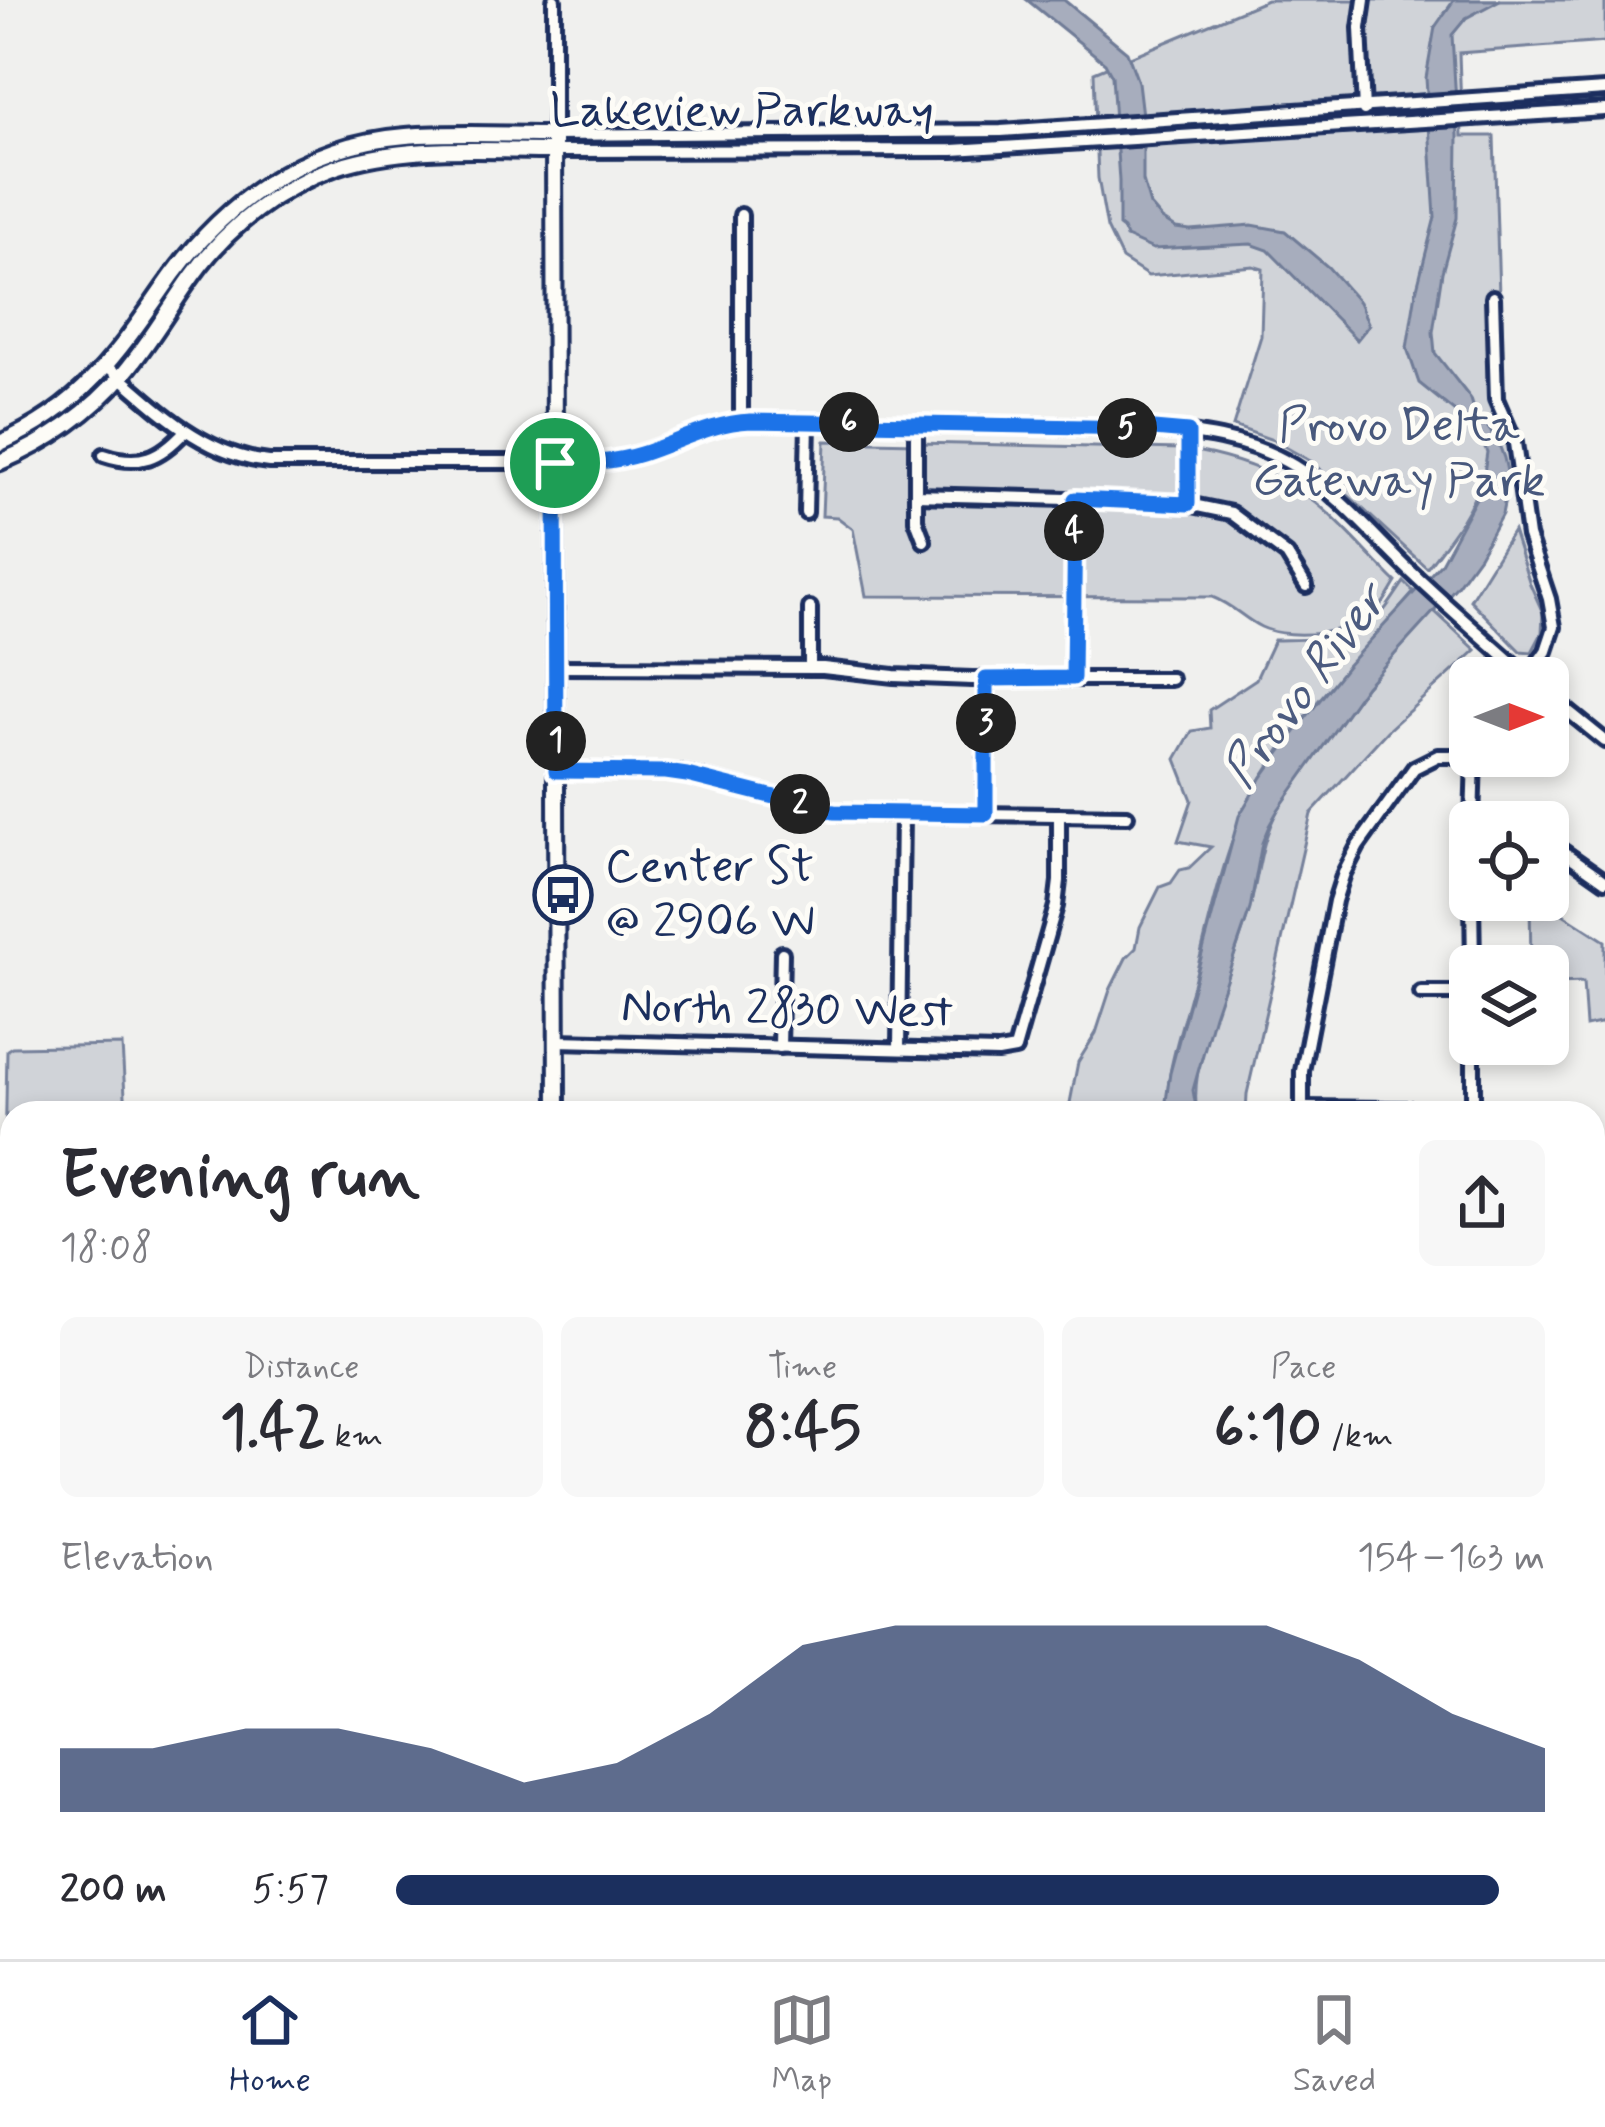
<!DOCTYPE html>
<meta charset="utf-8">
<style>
body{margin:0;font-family:Mynerve,sans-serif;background:#f7f7f7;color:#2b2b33;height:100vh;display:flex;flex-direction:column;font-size:45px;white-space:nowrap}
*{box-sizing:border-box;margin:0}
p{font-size:39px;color:#7c7c81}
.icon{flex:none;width:66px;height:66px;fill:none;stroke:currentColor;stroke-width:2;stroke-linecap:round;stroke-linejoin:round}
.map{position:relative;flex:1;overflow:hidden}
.panel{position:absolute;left:0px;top:1101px;width:1605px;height:858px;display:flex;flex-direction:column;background:#fff;border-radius:36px 36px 0 0;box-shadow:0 6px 18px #0003}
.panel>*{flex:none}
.needle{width:78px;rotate:90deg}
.fabs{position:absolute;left:1449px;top:657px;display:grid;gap:24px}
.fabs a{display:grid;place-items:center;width:120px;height:120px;border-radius:18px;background:#fff;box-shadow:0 6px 18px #0003;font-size:60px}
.pin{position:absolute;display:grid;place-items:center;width:102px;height:102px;color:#fff;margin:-51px;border:6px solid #fff;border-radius:50%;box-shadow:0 3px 12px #0007}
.km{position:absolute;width:60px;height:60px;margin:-30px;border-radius:50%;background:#222;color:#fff;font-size:33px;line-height:60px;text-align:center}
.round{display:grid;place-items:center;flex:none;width:126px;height:126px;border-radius:18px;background:#f7f7f7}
.summary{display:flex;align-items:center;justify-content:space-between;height:204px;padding:0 60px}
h1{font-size:66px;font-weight:800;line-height:90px}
.figures{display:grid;grid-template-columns:repeat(3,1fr);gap:18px;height:204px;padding:12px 60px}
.figures div{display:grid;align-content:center;border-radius:18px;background:#f7f7f7;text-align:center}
.figures b{font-size:60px;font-weight:800}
.figures small{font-size:33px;font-weight:400}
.figures p{font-size:33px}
.chart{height:336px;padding:24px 60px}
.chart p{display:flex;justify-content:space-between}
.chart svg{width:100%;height:216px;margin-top:12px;fill:#1b2f5e;opacity:.7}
ul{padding:0 60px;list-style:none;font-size:39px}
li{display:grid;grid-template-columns:192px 144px 1fr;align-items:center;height:90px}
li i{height:30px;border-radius:15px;background:#1b2f5e}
.tab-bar{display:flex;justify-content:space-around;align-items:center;height:168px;border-top:3px solid #e1e1e2;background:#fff;font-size:33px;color:#7c7c81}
.tab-bar a{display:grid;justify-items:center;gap:6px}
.tab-bar .selected{color:#1b2f5e}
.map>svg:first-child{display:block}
</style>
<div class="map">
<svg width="1605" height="1959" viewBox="0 0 1605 1959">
<rect width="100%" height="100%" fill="#f0f0ee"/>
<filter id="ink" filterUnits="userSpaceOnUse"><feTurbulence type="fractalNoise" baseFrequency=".00833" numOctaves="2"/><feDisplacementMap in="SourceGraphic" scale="24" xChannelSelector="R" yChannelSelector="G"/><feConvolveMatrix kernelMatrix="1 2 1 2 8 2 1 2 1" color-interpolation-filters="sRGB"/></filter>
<g filter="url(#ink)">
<!-- built -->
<path fill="#e0e2e3" d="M0 1194H12V1578L0 1577Z"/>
<!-- green -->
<g fill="#d0d3d8" stroke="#76819b" stroke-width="3">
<path d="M1267 0H1605V42L1459 53 1462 136H1494L1503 424 1511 442 1519 481 1483 482 1481 479C1471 513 1448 540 1427 568L1312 462 1273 440 1233 426 1261 336 1263 269 1253 266 1148 276 1122 259 1107 228 1098 178 1094 72Z"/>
<path d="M825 441 1183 449C1230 456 1276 471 1314 501 1344 525 1369 556 1396 582 1391 590 1386 600 1380 607 1356 633 1293 642 1261 627 1244 619 1233 605 1212 597L866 596 853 529 837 517 822 516Z"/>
<path d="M1513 531 1530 584 1543 613 1542 633 1532 652 1520 651 1470 600Z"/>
<path d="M1404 582 1414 592C1363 653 1304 709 1262 777 1223 841 1210 925 1190 996 1182 1027 1162 1083 1169 1113H1068L1078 1062 1096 1033 1110 990 1126 958 1136 948 1140 927 1160 887 1171 883 1180 870 1189 868 1211 847 1178 841 1192 800 1176 759 1192 731 1210 728 1209 710 1256 679 1274 640C1309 639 1353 642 1380 615 1389 606 1396 593 1404 582Z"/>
<path d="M1433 610 1476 650 1387 731 1311 814 1247 1094 1246 1113H1197C1187 1057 1235 965 1250 907 1260 870 1259 846 1278 809L1366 686Z"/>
<path d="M1530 900H1541L1605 941V1022L1586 1026 1583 982 1557 983 1552 1014H1548V966H1531Z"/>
<path d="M122 1045 126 1113H12V1160L5 1159 7 1050 12 1047Z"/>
<rect x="711" y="1947" width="67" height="12"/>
<path d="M1162 1947H1210L1209 1959H1162Z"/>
</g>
<!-- water -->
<g fill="#a7adbd" stroke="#6f7b97" stroke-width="3">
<path d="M1027 0H1064L1127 52 1138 82 1143 124V181L1150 205 1162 219 1176 228 1190 230 1252 225 1285 231 1328 267 1359 302 1369 325 1357 340 1268 250 1251 244 1153 249 1126 237 1123 229 1119 226V181L1112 76 1105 63Z"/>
<path d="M1454 0H1500L1466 18 1452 35 1458 136 1457 218 1442 272 1433 332 1435 353 1471 399 1473 406 1498 442 1504 458 1509 480 1502 514 1479 556 1457 586 1366 686 1278 810 1269 826 1262 843 1250 909 1214 1015 1193 1090 1197 1113H1170L1166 1101 1170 1073 1239 816 1262 777 1300 725 1346 667 1441 563 1482 487 1487 452 1482 441 1465 420 1419 383 1407 348 1416 292 1435 217 1426 78 1435 27Z"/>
</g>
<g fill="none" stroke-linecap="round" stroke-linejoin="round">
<!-- minor casing -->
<g stroke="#1b2f5e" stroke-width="20">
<g id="minor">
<path d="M554 0V135L1001 131 1605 90"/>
<path d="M1364 0 1360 28 1364 110"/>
<path d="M554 151 953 150 1605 110"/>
<path d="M1493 297 1496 399 1515 443 1528 536 1549 599 1554 627 1546 651 1527 678"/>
<path d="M107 366C157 408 201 455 269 462H605C656 455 699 424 751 421L1142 428C1193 432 1249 438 1294 466 1338 493 1374 537 1411 572 1450 609 1490 643 1529 678"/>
<path d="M741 421V215"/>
<path d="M916 424V520L924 541"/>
<path d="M104 455C140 467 160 458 185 431"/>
<path d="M916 495 1140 501 1188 504 1231 513 1287 555 1306 586"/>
<path d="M1188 504V432"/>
<path d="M806 513 808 422"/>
<path d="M810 608V668"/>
<path d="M556 667 823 668 894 676 972 679H1171"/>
<path d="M1073 678 1075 499"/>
<path d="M1548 695 1605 741"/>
<path d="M556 771 666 772 687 774 834 812 1127 816"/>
<path d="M985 814 986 679"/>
<path d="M1472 818 1508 819 1519 822"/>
<path d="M1472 822 1474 756"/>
<path d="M1548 841 1605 881"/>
<path d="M1472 900 1473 966"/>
<path d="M1421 993H1470"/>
<path d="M557 1041 998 1052 1015 1049 1056 906 1059 881V815"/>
<path d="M1473 1044V1113"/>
<path d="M780 1047 782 953"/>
<path d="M899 1048 902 814"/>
<path d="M1302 1108 1473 1110"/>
<path d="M1302 1113V1071L1335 901 1344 873 1358 846 1414 768 1438 756H1474"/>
<path d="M1593 1279H1605"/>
<path d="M1593 1502 1605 1503"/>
<path d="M0 1594H12"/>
<path d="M1593 1921H1605"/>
<path d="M75 1947V1959"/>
<path d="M184 1947 185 1959"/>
<path d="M353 1947V1959"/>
<path d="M1060 1947 1061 1959"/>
<path d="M1258 1947V1959"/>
<path d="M1457 1947V1959"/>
<path d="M893 1959V1947"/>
<path d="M1519 1959V1947"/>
</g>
</g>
<!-- major casing -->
<g stroke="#1b2f5e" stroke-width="22">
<g id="major">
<path d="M0 443C79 409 117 355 164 287 221 204 302 144 406 136 455 132 505 135 554 135L557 1113"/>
<path d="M0 462C48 442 91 412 125 372 150 342 170 307 193 275 228 226 279 187 336 167 406 144 482 151 554 151"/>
<path d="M560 1947V1959"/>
</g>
</g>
<!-- minor -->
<use href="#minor" stroke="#fdfcf7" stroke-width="10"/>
<!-- major -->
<use href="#major" stroke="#fdfcf7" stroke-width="14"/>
</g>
</g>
<g fill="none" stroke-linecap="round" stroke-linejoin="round" filter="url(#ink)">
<!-- route casing -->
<g stroke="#fff" stroke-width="24">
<path id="route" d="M751 421 1142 428 1188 432V504L1075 499 1073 678 986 679V814L834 812 687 775 666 772 556 771 555 463C584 463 613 463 641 454 679 442 710 423 751 421Z"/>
</g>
<!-- route -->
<use href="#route" stroke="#1a73e8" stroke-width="15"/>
</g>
<!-- icons -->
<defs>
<g id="bus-ring" transform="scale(3)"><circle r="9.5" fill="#fdfcf7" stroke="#1b2f5e" stroke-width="1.5"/><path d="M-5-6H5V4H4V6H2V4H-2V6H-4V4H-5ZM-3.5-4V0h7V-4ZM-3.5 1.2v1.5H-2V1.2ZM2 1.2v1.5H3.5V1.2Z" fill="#1b2f5e"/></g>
</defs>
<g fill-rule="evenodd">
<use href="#bus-ring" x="563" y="895"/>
</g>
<g text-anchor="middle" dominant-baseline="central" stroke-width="10" stroke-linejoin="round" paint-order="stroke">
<!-- street labels -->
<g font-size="48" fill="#1b2f5e" stroke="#fdfcf7">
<text x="742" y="111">Lakeview Parkway</text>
<text transform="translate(787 1010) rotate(1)">North 2830 West</text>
</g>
<!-- park labels -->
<g font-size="48" fill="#48587c" stroke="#fdfcf7">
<text x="1399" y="426">Provo Delta<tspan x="1399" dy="55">Gateway Park</tspan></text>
</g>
<!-- poi labels -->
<g font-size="48" fill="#1b2f5e" stroke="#fdfcf7" text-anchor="start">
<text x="605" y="867">Center St<tspan x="605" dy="55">@ 2906 W</tspan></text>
</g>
<!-- water labels -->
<g font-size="51" font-style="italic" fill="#4c5b7f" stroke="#fdfcf7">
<text transform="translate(1306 687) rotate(-53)">Provo River</text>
</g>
</g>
</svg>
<div class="fabs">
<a><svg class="needle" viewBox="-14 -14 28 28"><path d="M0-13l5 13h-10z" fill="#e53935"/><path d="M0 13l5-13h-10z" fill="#7c7c81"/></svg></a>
<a><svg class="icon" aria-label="locate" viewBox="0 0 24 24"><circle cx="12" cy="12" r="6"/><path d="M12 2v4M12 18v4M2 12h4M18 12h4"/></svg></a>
<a><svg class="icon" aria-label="layers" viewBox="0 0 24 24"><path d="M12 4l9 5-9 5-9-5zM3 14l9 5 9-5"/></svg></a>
</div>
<div class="pin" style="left:555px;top:463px;background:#1e9e55"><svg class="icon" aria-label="arrive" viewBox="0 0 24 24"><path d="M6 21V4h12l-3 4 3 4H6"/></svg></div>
<b class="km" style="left:556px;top:741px">1</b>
<b class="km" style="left:800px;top:804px">2</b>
<b class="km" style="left:986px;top:723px">3</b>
<b class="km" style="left:1074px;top:531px">4</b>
<b class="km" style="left:1127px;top:428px">5</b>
<b class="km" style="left:849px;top:422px">6</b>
<section class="panel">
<div class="summary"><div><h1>Evening run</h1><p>18:08</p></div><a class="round"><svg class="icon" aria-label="share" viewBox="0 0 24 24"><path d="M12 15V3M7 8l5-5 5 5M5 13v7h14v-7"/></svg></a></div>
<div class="figures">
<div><p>Distance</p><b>1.42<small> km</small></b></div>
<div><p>Time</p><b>8:45</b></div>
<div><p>Pace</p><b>6:10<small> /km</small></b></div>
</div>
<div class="chart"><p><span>Elevation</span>154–163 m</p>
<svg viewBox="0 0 160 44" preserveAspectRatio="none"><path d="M0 44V31L10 31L20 27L30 27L40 31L50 38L60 34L70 24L80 10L90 6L100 6L110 6L120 6L130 6L140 13L150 24L160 31V44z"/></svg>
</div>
<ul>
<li><b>200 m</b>5:57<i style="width:96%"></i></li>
</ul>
</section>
</div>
<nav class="tab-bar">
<a class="selected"><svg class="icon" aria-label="home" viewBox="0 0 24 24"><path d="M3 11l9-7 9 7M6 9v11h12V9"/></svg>Home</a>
<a><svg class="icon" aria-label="map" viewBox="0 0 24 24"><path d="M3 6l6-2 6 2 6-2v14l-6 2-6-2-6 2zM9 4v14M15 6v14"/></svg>Map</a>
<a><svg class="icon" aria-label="saved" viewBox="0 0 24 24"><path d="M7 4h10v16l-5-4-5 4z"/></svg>Saved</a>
</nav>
